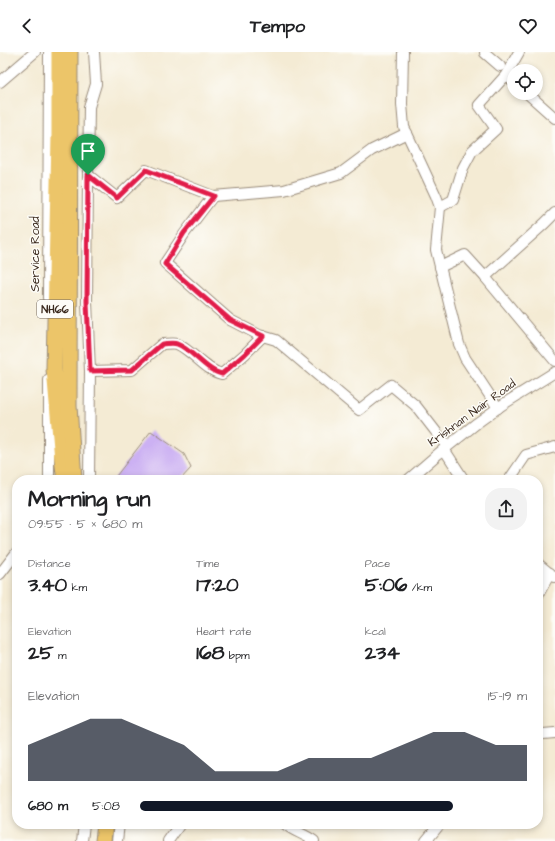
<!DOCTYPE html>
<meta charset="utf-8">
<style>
body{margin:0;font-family:"Architects Daughter",sans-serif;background:#f2f2f2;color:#202124;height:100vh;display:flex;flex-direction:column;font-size:15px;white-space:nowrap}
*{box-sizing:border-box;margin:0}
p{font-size:13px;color:#757577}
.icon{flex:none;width:22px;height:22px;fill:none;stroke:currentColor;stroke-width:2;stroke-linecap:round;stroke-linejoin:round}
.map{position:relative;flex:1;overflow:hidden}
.drawer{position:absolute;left:12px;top:423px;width:531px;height:354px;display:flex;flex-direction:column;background:#fff;border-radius:16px;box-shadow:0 2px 6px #0003}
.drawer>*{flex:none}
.buttons{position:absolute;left:507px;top:12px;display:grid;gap:8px}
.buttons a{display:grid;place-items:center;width:36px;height:36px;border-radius:50%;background:#fff;box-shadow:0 2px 6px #0003;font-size:20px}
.pin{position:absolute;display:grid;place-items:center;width:34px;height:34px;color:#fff;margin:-41px -17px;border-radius:50% 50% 50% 0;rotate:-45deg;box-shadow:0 0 4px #0007}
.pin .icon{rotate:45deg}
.round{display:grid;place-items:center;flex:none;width:42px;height:42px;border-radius:16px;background:#f2f2f2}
.head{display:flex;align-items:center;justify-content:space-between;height:68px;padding:0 16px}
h1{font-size:22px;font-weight:800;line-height:30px}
.stats{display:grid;grid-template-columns:repeat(3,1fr);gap:6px;height:68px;padding:4px 16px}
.stats div{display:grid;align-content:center}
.stats b{font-size:20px;font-weight:800}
.stats small{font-size:11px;font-weight:400}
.stats p{font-size:11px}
.chart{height:112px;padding:8px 16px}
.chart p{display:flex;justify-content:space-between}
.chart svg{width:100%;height:72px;margin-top:4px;fill:#111827;opacity:.7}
ul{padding:0 16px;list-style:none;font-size:13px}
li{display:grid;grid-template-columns:64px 48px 1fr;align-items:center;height:30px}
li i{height:10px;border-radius:5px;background:#111827}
header{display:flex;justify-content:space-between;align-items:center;height:52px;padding:0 16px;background:#fff;font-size:18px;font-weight:800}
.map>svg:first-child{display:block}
</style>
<header><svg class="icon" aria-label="back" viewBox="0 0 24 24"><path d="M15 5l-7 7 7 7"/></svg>Tempo<svg class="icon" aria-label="heart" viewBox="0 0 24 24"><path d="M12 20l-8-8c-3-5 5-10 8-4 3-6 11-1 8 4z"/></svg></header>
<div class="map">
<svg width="555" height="789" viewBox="0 0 555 789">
<rect width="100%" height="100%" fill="#fdfcf7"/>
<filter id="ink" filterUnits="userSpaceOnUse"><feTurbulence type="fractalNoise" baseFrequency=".025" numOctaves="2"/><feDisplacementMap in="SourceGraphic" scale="8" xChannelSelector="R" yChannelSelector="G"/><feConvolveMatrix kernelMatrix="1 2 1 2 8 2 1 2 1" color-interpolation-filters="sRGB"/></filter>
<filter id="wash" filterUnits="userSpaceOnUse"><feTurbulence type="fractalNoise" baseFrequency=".012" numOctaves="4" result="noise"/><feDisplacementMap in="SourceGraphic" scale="16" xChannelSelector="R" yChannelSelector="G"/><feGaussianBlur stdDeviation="0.9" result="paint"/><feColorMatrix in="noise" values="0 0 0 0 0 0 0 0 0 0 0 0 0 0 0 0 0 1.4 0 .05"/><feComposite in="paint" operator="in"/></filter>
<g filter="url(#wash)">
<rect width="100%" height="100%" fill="#f4ebd4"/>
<g id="blocks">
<!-- building -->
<path fill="#ccb1f3" d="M151 379 184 402 191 416 180 428H113Z"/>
</g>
</g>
<g filter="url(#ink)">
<use href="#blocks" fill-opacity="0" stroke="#988a79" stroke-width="1"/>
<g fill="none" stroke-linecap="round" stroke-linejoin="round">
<!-- minor casing -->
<g stroke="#988a79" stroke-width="12">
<g id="minor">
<path d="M403 0 402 52 404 75 436 144 440 155 436 198 459 292 465 306 498 356"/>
<path d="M485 1 500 14"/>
<path d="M0 30 35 0"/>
<path d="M514 30 506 23 519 0"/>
<path d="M527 41 555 66"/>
<path d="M88 123 117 146 146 118 213 144 185 181 165 211 230 268 259 283 276 288 359 358 391 333 416 354 447 394"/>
<path d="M213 144 284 138 341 121 372 98 407 81"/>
<path d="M440 155 453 148 463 116 472 99 496 77 479 53 506 23"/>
<path d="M440 215 465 203 485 225 555 309"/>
<path d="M485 225 544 172 555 161"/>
<path d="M48 246 49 0"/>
<path d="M90 319 132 318 162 292C166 292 173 291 177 292 193 299 206 319 222 322L245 302 263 284"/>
<path d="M49 328V428"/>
<path d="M444 397 464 428"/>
<path d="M89 428 90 319 87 250 88 123 89 55 96 32 94 0"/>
<path d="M408 428 438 402 477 371 502 353 555 320"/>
<path d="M509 428 526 403 555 395"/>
<path d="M538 512 554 525"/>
<path d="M0 522 17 500"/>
<path d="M538 543 550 521"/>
<path d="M538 684 543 682 555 681"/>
<path d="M285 772C294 780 305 782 314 789"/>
<path d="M82 789 84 772"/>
<path d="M117 789 119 772"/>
<path d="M168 789 180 772"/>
<path d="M426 789 440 772"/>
</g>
</g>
<!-- highway casing -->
<g stroke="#988a79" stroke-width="17">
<g id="highway">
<path d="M59 0V85L54 317 62 407 65 428"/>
<path d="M70 0 69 354 74 428"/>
<path d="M103 789 105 772"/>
</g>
</g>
<!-- minor -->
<use href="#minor" stroke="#fff" stroke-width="10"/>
<!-- highway -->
<use href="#highway" stroke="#ecc569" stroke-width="15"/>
</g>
</g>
<g fill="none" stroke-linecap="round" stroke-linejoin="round" filter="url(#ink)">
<!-- route casing -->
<g stroke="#fff" stroke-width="8">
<path id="route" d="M146 118 214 144 184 181 165 212 230 268 263 284 245 302 222 322C206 319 193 298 177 292 173 290 166 292 162 292L132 318 90 319 87 250 88 123 117 146Z"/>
</g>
<!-- route -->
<use href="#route" stroke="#e11d48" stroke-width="5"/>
</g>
<g text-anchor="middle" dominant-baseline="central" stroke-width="3" stroke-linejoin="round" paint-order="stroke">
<!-- shield labels -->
<rect fill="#fdfcf7" stroke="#75695f" stroke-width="1" x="37" y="248" width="36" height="18" rx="3"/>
<g font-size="11" font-weight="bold" fill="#3b2a1e">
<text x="55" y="257">NH66</text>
</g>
<!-- street labels -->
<g font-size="12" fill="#3b2a1e" stroke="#fdfcf7">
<text transform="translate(35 202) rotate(-90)">Service Road</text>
<text transform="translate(472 361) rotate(-36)">Krishnan Nair Road</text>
</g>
</g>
</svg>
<div class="buttons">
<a><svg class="icon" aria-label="locate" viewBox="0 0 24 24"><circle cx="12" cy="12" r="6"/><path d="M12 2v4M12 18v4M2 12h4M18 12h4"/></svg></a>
</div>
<div class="pin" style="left:88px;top:123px;background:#1e9e55"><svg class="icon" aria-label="arrive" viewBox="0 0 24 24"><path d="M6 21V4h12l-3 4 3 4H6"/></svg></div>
<section class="drawer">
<div class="head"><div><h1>Morning run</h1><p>09:55 · 5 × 680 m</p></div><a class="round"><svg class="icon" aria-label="share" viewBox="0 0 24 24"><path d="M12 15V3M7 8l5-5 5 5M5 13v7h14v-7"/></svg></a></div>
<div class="stats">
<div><p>Distance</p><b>3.40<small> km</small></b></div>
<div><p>Time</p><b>17:20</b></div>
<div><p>Pace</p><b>5:06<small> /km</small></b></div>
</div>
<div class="stats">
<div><p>Elevation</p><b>25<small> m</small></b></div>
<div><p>Heart rate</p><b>168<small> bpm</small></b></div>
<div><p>kcal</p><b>234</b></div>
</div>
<div class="chart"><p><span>Elevation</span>15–19 m</p>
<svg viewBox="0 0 160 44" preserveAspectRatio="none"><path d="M0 44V22L10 14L20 6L30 6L40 14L50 22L60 38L70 38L80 38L90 30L100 30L110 30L120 22L130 14L140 14L150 22L160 22V44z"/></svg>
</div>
<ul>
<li><b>680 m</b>5:08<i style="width:81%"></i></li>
</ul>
</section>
</div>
